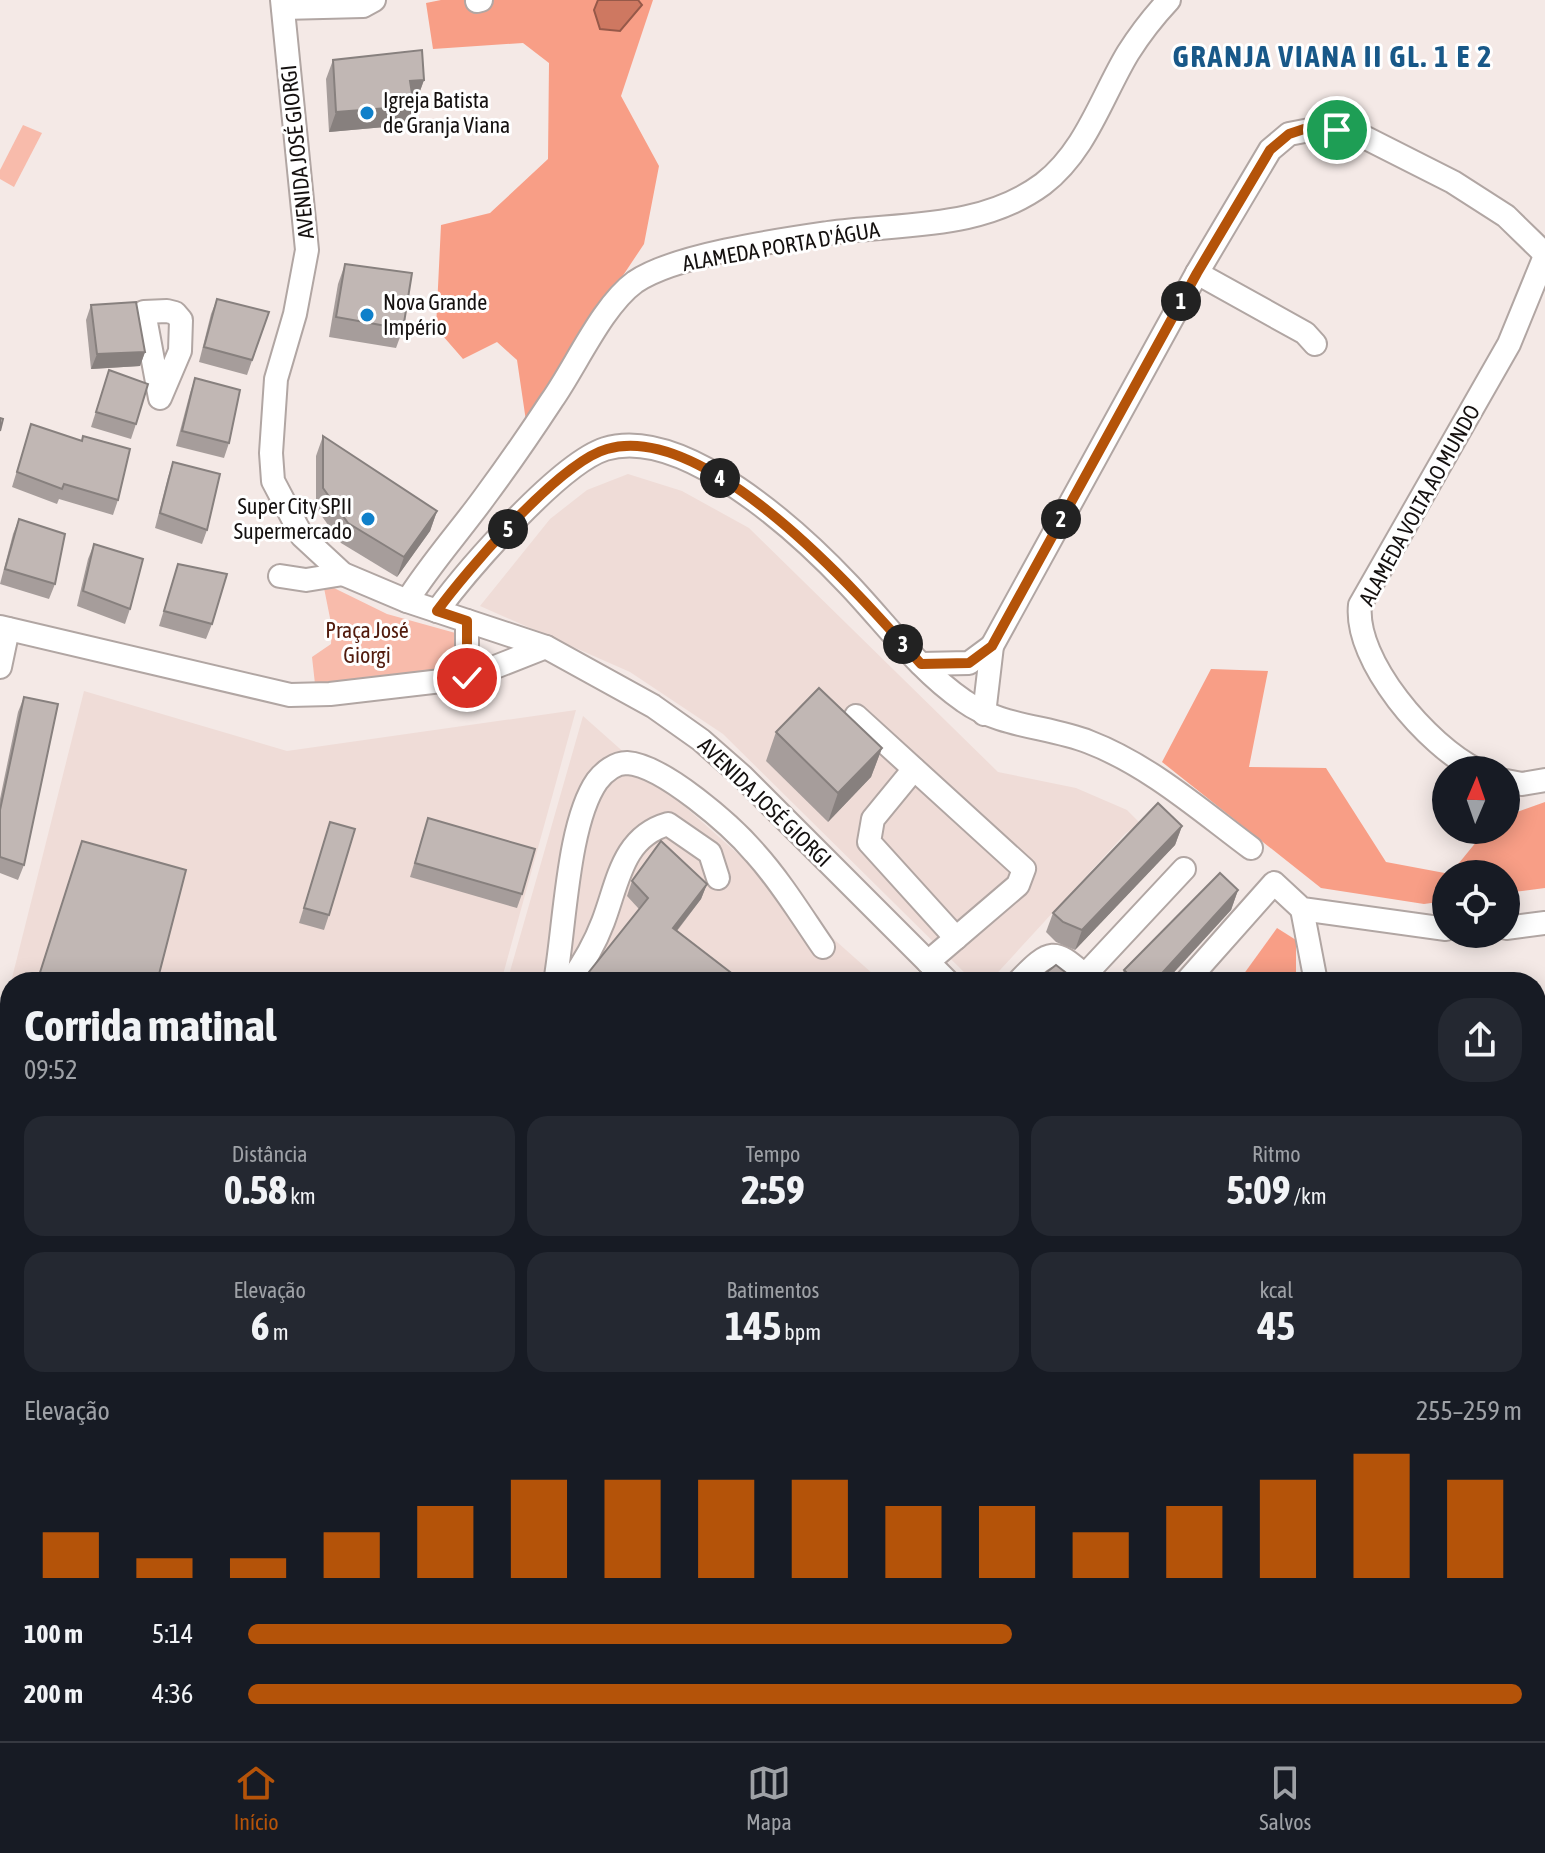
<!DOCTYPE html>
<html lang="pt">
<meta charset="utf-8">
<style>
body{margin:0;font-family:"Asap Condensed",sans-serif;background:#242831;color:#f1f3f6;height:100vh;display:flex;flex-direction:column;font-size:30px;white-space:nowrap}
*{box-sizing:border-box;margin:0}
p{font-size:26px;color:#9ea1a6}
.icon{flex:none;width:44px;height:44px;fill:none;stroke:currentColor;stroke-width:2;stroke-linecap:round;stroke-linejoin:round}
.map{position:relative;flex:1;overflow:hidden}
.details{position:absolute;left:0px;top:972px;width:1546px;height:770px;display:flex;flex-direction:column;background:#171b24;border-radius:32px 32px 0 0;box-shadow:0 4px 20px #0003}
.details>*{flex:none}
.needle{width:52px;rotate:2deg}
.fabs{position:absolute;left:1432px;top:756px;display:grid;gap:16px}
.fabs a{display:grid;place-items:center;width:88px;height:88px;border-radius:50%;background:#171b24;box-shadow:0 4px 20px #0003;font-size:40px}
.pin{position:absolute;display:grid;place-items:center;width:68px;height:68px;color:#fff;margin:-34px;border:4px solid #fff;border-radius:50%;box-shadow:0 2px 8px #0007}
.km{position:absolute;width:40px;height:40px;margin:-20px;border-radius:50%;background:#222;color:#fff;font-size:22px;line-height:40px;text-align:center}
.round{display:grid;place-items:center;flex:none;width:84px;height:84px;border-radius:32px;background:#242831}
.summary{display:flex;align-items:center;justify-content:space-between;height:136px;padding:0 24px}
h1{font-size:44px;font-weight:700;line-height:60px}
.figures{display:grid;grid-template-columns:repeat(3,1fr);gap:12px;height:136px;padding:8px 24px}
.figures div{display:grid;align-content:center;border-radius:20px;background:#242831;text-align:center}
.figures b{font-size:40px;font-weight:700}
.figures small{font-size:22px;font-weight:400}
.figures p{font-size:22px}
.chart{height:224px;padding:16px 24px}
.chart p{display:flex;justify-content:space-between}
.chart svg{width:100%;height:144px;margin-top:8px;stroke:#b45309;stroke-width:6}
ul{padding:0 24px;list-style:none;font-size:26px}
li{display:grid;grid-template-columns:128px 96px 1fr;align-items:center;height:60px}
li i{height:20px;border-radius:10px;background:#b45309}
.dock{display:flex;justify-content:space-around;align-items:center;height:112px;border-top:2px solid #363941;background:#171b24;font-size:22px;color:#9ea1a6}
.dock a{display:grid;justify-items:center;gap:4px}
.dock .active{color:#b45309}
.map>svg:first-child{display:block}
</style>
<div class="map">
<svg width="1545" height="1741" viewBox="0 0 1545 1741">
<rect width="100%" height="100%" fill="#f4e9e6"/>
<!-- built -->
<g fill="#efdcd7">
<path d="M628 474 682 491 749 528 998 772 1076 788 1127 810 1140 823 1125 834 989 982H974L723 734 630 672 480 606 550 519 587 490Z"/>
<path d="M84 691 287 751 576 710 501 982H11Z"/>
<path d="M583 716 882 982H507Z"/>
<path d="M10 984V1210L0 1212V1024Z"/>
<path d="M754 1732H1040L1039 1741H754Z"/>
</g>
<!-- green -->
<g fill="#f8bbab">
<path d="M23 125 42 133 14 187 0 179V170Z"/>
<path d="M324 588H334L387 614 459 634 465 642 455 671 315 684 312 657 331 644 332 628Z"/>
</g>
<!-- forest -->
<g fill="#f89e86">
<path d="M441 0H653L621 96 659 166 644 244 526 421 517 360 497 342 463 359 436 328 441 225 490 213 548 159 549 63 523 43 433 49 426 3Z"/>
<path d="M1211 669 1268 671 1249 767 1326 768 1386 862 1450 874 1486 830H1506V816L1545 802V888L1506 893V874H1446V901L1424 904 1321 888 1162 762Z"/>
<path d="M1277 928 1296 940V982H1238Z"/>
<path d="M84 1732H487V1741H88Z"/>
</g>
<!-- water -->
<path fill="#ce7861" stroke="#965949" stroke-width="2" d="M598 0H638L642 5 620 31 600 29 594 10Z"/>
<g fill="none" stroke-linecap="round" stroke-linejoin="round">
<!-- minor casing -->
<g stroke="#b1a6a3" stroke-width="26">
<g id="minor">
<path d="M282 0 307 250 295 314 276 379 271 453 273 481 302 536 343 574 407 601 546 647 653 706 701 740 742 776 948 982"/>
<path d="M477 1 481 0"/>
<path d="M283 8 363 6 374 0"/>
<path d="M1197 273 1305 333 1315 344"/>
<path d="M167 311 175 313 181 320 180 351 160 398 144 312Z"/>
<path d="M280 576 306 580 343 574"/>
<path d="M407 601C431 563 460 531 486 495 509 464 531 432 552 400 576 366 602 306 635 282 674 255 780 240 828 233 901 223 981 230 1043 184 1086 151 1102 96 1128 53 1140 34 1154 16 1169 0"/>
<path d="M437 611C467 570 559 464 605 449 683 425 799 532 849 585 886 624 919 670 964 701 1000 727 1048 726 1089 742 1149 765 1200 810 1251 848"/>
<path d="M0 627 290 695 330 694 467 678 546 647"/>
<path d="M921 664 969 663 992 646"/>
<path d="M0 667 8 629"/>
<path d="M467 678V621"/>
<path d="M984 714 992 646 1197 273 1270 150 1289 134 1320 128 1366 138 1453 182 1506 216 1545 254"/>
<path d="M856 716 1024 869 1018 885 928 962"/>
<path d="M914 769 873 819 869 842 956 938"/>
<path d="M1477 770C1428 746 1354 661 1360 605L1509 344 1545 256"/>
<path d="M1506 781 1522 784 1545 780"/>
<path d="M1302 909 1316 982"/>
<path d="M1506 928 1545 923"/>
<path d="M1085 975 1184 869"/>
<path d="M555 982C565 928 567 824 597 781 604 772 615 763 627 763 663 765 732 826 755 853 781 882 801 915 823 947"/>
<path d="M570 982C583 964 595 943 603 922 618 883 622 837 668 824L710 853 718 878"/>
<path d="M1018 982C1055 943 1055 951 1093 982"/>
<path d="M1186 982 1274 883 1302 909 1446 929"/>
<path d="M1536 1137 1545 1141"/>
<path d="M1536 1531 1545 1540"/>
<path d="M1536 1586 1545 1587"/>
<path d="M1536 1688H1545"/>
<path d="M1282 1732 1289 1741"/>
<path d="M1065 1741V1732"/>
<path d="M1214 1741 1215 1732"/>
<path d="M1411 1741 1529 1735"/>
</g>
</g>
<!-- highway casing -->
<g stroke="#b1a6a3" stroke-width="36">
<g id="highway">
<path d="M0 1262 10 1260"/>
<path d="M0 1299 10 1297"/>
<path d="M1536 1605H1545"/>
<path d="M1536 1644 1545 1645"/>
</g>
</g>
<!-- path -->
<path stroke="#938b89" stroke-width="3" stroke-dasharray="4 6" stroke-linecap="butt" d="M0 1231 10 1227"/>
<!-- minor -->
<use href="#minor" stroke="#fff" stroke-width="22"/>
<!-- highway -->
<use href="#highway" stroke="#fff" stroke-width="32"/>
</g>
<!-- wall -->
<g fill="#a69d9b">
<path d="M333 60 424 80 417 99 414 100 407 125 329 132 326 79Z"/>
<path d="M345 264 403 329 396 348 329 337 338 284Z"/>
<path d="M217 299 269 312 247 375 199 362 211 314Z"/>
<path d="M91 305 145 352 140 366 91 369 86 320Z"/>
<path d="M109 370 136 424 131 439 91 427Z"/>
<path d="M195 378 229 443 224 458 176 446 190 393Z"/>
<path d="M31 424 118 500 113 515 59 499 57 504 12 487Z"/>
<path d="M323 436 437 511 430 531 397 577 341 543 316 508V456Z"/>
<path d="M173 462 207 530 202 544 155 528 168 477Z"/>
<path d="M19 519 55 584 49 599 0 584 13 534Z"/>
<path d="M94 544 130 609 125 624 77 606 88 559Z"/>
<path d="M178 564 212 624 206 639 159 626Z"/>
<path d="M24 697V865L18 880 0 873V799L18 712Z"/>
<path d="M776 732 882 748 871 777 828 822 766 761Z"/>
<path d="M428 818 522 894 517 908 410 877Z"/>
<path d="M330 822 329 915 324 930 299 923Z"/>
<path d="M1182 826 1175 845 1075 950 1056 942 1046 932 1053 913Z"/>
<path d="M632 881 707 884 701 899 677 931 639 909 627 896Z"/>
<path d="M1238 890 1231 910 1165 982H1119L1124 970Z"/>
<path d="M824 1732H876L874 1741H823Z"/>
<path d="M989 1732H1046L1045 1741H989Z"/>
</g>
<!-- shaded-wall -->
<g fill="#87807e">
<path d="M424 80 417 99 403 101 410 81Z"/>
<path d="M414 106 407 125 329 132 336 112Z"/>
<path d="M145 352 140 366 91 369 97 354Z"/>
<path d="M437 511 430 531 397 577 404 557Z"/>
<path d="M882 748 871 777 828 822 838 793Z"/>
<path d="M1182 826 1175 845 1075 950 1082 930Z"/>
<path d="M707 884 701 899 667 943 673 928Z"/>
<path d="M1238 890 1231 910 1165 982H1154Z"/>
<path d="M1545 1447V1456L1536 1467V1458Z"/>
<path d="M828 1735 875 1738 874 1741H825Z"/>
</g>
<!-- building -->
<g fill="#c1b7b4" stroke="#87807e" stroke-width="2">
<path d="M422 50 424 80 410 81 414 106 336 112 333 60Z"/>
<path d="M345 264 412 273 403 329 336 317Z"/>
<path d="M217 299 269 312 252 360 204 347Z"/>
<path d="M136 302 145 352 97 354 91 305Z"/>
<path d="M109 370 148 384 136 424 96 412Z"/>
<path d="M195 378 240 390 229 443 182 431Z"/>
<path d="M0 418 3 419 0 431Z"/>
<path d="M31 424 82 441 83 436 130 449 118 500 64 484 62 489 17 472Z"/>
<path d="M323 436 437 511 404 557 348 523 323 488Z"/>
<path d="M173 462 220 474 207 530 160 513Z"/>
<path d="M19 519 65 534 55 584 5 569Z"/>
<path d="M94 544 143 559 130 609 83 591Z"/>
<path d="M178 564 227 574 212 624 164 611Z"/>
<path d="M819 688 882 748 838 793 776 732Z"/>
<path d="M24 697 58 704 24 865 0 857V810Z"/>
<path d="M1158 803 1182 826 1082 930 1063 922 1053 913Z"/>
<path d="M428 818 535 849 522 894 415 863Z"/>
<path d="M330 822 355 829 329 915 304 908Z"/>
<path d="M82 841 186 870 157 982H37Z"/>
<path d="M661 841 707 884 673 928 743 982H581L648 898 632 881Z"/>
<path d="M1220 873 1238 890 1154 982H1136L1124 970Z"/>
<path d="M1056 965 1078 982H1034Z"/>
<path d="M1536 1371 1545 1380V1447L1536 1458Z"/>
<path d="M828 1732H876L875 1738 828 1735Z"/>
<path d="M995 1732H1046L1045 1741H995Z"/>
<path d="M1191 1737 1219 1740 1264 1737V1741H1191Z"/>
</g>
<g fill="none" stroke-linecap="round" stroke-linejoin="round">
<!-- route casing -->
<g stroke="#fff" stroke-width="16">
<path id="route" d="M467 678V621L437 611C466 571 560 462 607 449 707 420 861 596 921 664L969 663 992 646 1197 273 1270 150 1289 134 1304 129 1337 130"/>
</g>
<!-- route -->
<use href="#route" stroke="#b45309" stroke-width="10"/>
</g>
<!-- markers -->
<g fill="#0f80ca" stroke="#fff" stroke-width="3">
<circle cx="367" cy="113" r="8"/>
<circle cx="367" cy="315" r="8"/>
<circle cx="368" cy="519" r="8"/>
</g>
<g text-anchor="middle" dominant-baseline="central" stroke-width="6" stroke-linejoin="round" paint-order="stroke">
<!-- poi labels -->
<g font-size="22" fill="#151110" stroke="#fff" text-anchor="start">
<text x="383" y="100">Igreja Batista<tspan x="383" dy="25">de Granja Viana</tspan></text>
<text x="383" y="302">Nova Grande<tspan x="383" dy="25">Império</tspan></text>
<text x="352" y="506" text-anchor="end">Super City SPII<tspan x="352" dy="25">Supermercado</tspan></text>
</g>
<!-- street labels -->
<g font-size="22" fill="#151110" stroke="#fff">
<text transform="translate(297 152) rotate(-96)">AVENIDA JOSÉ GIORGI</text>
<text transform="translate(781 246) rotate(-10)">ALAMEDA PORTA D'ÁGUA</text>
<text transform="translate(1419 505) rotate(-61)">ALAMEDA VOLTA AO MUNDO</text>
<text transform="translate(765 802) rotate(44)">AVENIDA JOSÉ GIORGI</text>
</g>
<!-- park labels -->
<g font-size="22" fill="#521b0d" stroke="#fff">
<text x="367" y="630">Praça José<tspan x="367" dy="25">Giorgi</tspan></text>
</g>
<!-- district labels -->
<g font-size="30" font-weight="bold" letter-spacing="2" fill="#185888" stroke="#fff">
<text x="1333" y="56">GRANJA VIANA II GL. 1 E 2</text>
</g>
</g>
</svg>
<div class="fabs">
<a><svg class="needle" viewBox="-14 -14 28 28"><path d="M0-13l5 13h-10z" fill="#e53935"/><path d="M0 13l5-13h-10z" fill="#9ea1a6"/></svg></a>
<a><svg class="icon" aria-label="locate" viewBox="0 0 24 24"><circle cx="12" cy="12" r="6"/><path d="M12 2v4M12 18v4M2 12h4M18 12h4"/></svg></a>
</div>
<div class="pin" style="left:1337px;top:130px;background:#1e9e55"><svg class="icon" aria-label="arrive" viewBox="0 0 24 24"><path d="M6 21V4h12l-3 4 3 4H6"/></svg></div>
<div class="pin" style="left:467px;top:678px;background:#d93025"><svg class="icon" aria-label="check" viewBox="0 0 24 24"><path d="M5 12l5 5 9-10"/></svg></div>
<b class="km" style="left:1181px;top:301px">1</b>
<b class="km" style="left:1061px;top:519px">2</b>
<b class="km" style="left:903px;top:644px">3</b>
<b class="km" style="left:720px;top:478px">4</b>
<b class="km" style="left:508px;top:529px">5</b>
<section class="details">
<div class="summary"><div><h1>Corrida matinal</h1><p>09:52</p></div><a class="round"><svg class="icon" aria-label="share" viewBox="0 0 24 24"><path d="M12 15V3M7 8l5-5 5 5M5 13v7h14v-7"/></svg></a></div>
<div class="figures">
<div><p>Distância</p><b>0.58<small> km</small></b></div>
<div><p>Tempo</p><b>2:59</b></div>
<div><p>Ritmo</p><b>5:09<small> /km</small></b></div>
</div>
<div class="figures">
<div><p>Elevação</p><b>6<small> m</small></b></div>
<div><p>Batimentos</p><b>145<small> bpm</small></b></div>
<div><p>kcal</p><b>45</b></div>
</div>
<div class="chart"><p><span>Elevação</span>255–259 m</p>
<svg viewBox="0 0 160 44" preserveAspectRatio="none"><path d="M5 44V30M15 44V38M25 44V38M35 44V30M45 44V22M55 44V14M65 44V14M75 44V14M85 44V14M95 44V22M105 44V22M115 44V30M125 44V22M135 44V14M145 44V6M155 44V14"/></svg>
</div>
<ul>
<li><b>100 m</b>5:14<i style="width:60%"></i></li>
<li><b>200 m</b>4:36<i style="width:100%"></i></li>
</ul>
</section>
</div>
<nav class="dock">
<a class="active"><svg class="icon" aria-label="home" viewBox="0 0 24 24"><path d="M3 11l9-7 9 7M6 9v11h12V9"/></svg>Início</a>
<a><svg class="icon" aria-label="map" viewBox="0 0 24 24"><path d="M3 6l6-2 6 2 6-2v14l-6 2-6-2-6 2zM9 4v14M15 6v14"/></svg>Mapa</a>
<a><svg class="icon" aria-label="saved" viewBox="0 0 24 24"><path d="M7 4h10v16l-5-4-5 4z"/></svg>Salvos</a>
</nav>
